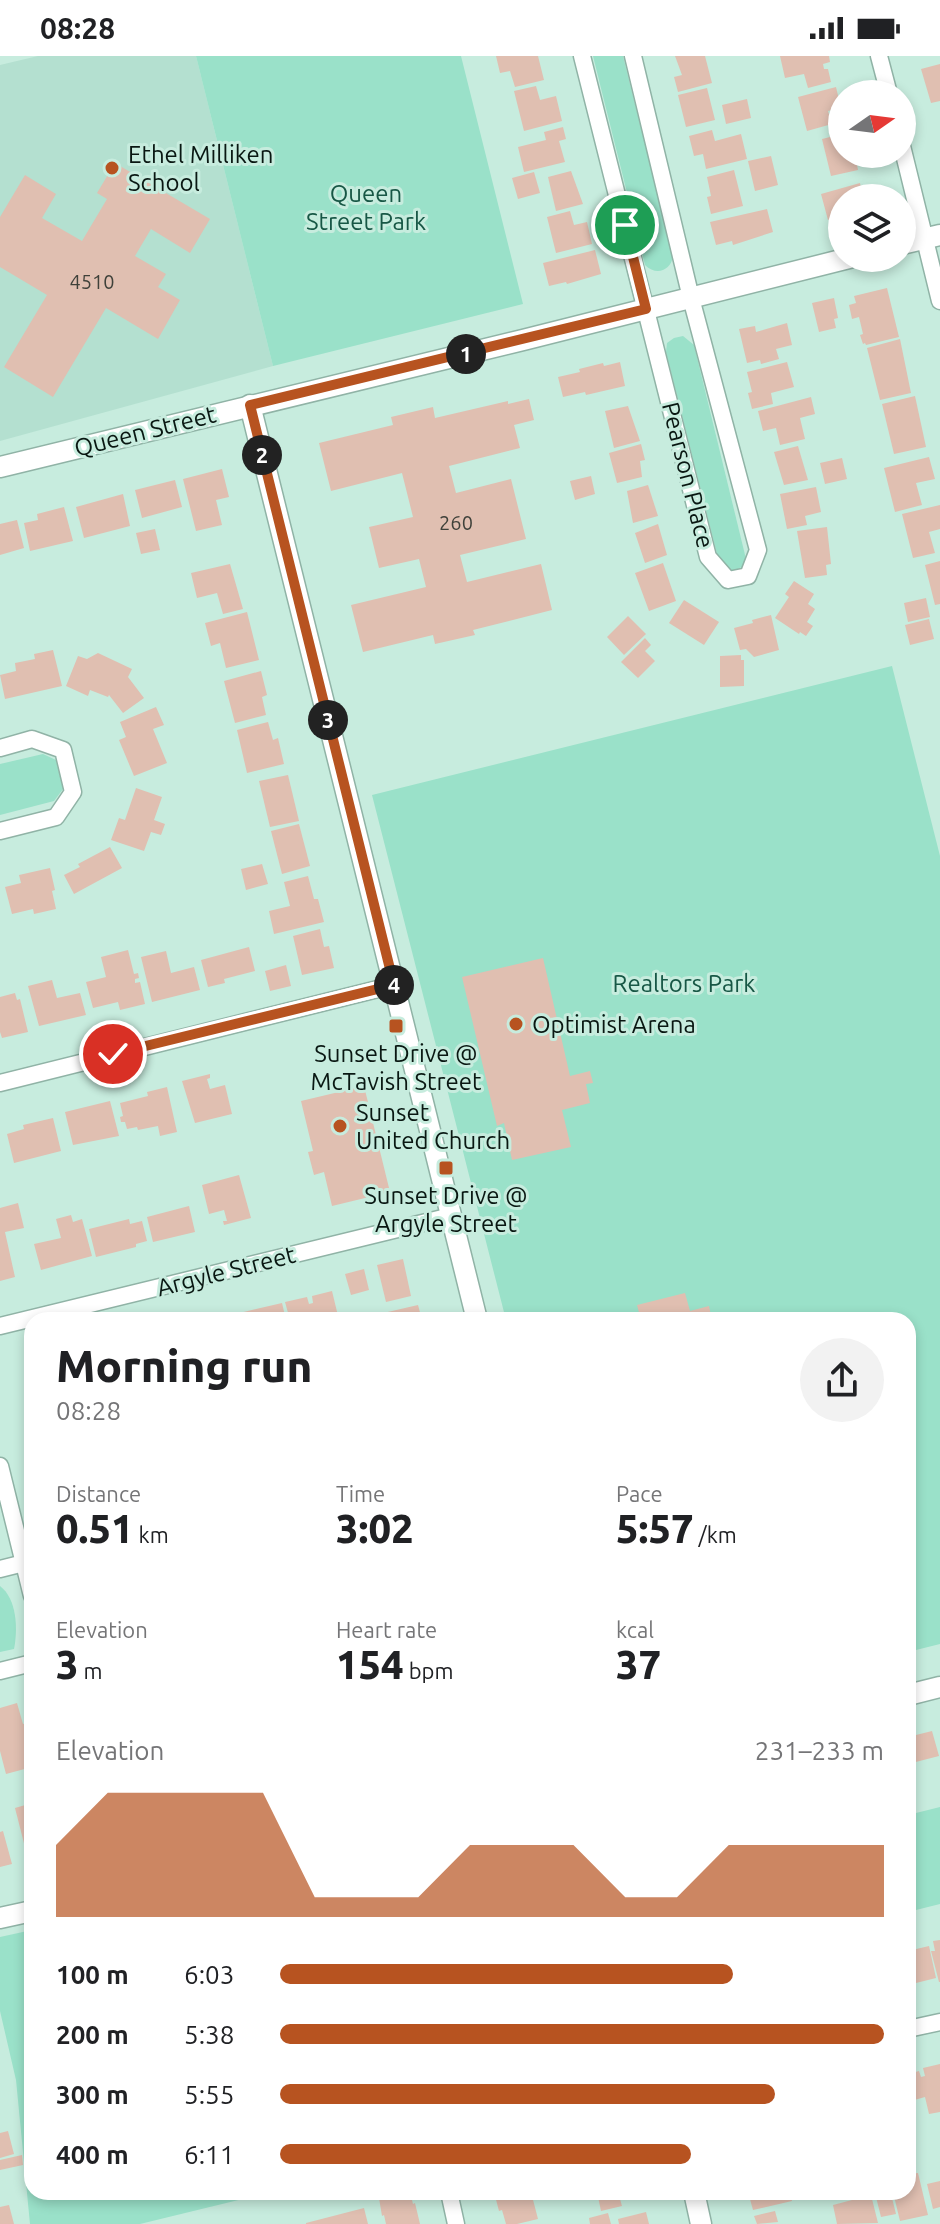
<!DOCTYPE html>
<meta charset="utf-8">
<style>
body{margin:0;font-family:Ubuntu,sans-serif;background:#f2f2f2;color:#202124;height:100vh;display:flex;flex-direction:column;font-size:30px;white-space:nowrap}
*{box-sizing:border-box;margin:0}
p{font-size:26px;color:#757577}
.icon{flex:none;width:44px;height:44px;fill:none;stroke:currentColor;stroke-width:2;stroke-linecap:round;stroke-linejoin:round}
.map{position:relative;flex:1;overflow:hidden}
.side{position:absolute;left:24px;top:1256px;width:892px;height:888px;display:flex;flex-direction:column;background:#fff;border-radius:24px;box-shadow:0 4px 12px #0003}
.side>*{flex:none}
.needle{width:52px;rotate:76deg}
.tools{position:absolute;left:828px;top:24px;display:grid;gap:16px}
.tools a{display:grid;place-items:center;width:88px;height:88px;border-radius:50%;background:#fff;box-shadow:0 4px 12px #0003;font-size:40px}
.pin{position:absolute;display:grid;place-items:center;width:68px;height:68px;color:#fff;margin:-34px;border:4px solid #fff;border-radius:50%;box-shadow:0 2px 8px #0007}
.km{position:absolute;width:40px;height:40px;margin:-20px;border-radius:50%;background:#222;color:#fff;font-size:22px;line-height:40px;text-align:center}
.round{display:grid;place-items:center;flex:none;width:84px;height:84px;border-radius:42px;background:#f2f2f2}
.summary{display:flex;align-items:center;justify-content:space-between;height:136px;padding:0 32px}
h1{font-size:44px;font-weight:800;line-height:60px}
.figures{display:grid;grid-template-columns:repeat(3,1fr);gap:12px;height:136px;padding:8px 32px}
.figures div{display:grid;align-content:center}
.figures b{font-size:40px;font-weight:800}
.figures small{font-size:22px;font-weight:400}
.figures p{font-size:22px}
.chart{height:224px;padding:16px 32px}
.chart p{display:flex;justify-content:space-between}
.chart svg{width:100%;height:144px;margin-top:8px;fill:#b75320;opacity:.7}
ul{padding:0 32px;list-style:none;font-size:26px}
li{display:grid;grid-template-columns:128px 96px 1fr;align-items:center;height:60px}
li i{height:20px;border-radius:10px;background:#b75320}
.status{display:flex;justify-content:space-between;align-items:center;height:56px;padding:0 40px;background:#fff;direction:ltr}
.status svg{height:22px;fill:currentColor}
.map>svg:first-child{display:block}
</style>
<div class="status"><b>08:28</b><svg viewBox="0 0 49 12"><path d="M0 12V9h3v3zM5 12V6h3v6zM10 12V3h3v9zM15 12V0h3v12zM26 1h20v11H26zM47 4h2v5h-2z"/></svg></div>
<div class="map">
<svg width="940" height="2168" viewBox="0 0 940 2168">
<rect width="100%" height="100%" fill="#c7ecde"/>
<!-- built -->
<path fill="#b4e0d0" d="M38 0H196L273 310 0 385V9Z"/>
<!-- green -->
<g fill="#9ae1c9">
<path d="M196 0H461L523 248 273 310Z"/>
<path d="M593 0H623L673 201C670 215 656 220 645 209Z"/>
<path d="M683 280 694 289 746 503 744 510 732 516 725 514 719 506 666 296 667 287 674 282Z"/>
<path d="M892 610 940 800V1588L908 1596V1264H506L372 739Z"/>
<path d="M43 698 56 704 63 733 54 745 0 759V708Z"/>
<path d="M0 1530C17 1543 18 1573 14 1593L0 1596Z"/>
<path d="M940 1751V1848L908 1856V1759Z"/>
<path d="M32 1874V2136H271L140 2168H30L16 2024 0 1955V1881Z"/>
</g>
<!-- building -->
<g fill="#e0bfb1">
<path d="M496 0H538L544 24 515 31 510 15 500 17Z"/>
<path d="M675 0H705L712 27 678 36 674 21 682 19Z"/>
<path d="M780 0H829L830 6 823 8 824 13H828L831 26 808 32 804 18 785 22Z"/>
<path d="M940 8V45L931 47 921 13Z"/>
<path d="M536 30 540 44 556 40 562 65 524 75 514 35Z"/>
<path d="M836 31 841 52 828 55 832 68 807 75 798 41Z"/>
<path d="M707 32 715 64 686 71 678 39Z"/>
<path d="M747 43 751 62 726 68 722 49Z"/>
<path d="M563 71 566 83 559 85 565 106 524 116 518 91 546 84 544 76Z"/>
<path d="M712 74 715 85 741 78 747 103 706 113 703 98 694 100 689 80Z"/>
<path d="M842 78V98H855L858 114 831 120 822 83Z"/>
<path d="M771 100 778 129 755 135 748 105Z"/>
<path d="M115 107 210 163 190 197 151 173 135 200 166 218 158 231 180 244 158 283 106 252 53 341 4 311 47 239 0 211V161L25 119 56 138 42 162 82 185 107 143 97 137Z"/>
<path d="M734 114 743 150 711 158 707 141 711 140 707 121Z"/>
<path d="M571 115 583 148 556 155 548 121Z"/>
<path d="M534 116 540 137 518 143 512 122Z"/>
<path d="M860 127 863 142H842V160L828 164 821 138Z"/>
<path d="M767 153 773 176 733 189 732 185 716 189 710 166Z"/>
<path d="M570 155 574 169 587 166 592 188 556 197 547 161Z"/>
<path d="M595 194 601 218 567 228 566 226 549 230 543 207Z"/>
<path d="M887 232 899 281 866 289 865 287 863 288 860 279 863 278 859 261 852 263 849 249 856 247 854 240Z"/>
<path d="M834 242 838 262 834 263 836 272 819 276 812 247Z"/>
<path d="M787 267 792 289 776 293 779 303 761 308 760 304 747 307 739 273 755 270 756 276Z"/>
<path d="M900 283 911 337 880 344 867 292Z"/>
<path d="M620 306 625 330 586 339 585 336 563 341 558 321 580 316 579 313 603 307 604 310Z"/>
<path d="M787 306 794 331 771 337 773 348 752 353 748 337 752 336 747 316Z"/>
<path d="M915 340 926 391 894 398 882 348Z"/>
<path d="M811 341 815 358 800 362 805 383 780 389 776 372 763 375 758 355Z"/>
<path d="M529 343 534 364 514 369 520 392 449 410 456 437 511 423 526 483 460 499 467 526 541 508 552 554 473 574 475 579 435 588 433 579 363 596 351 549 426 531 419 503 379 512 369 471 413 461 402 417 331 435 319 387 393 369 391 361 433 351 435 362 508 345V348Z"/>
<path d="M628 350 640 385 614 392 605 355Z"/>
<path d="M641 388 645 404 640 405 642 421 617 427 609 397Z"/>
<path d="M798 390 808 424 784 429 774 396Z"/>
<path d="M929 401 935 423 916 427 922 449 895 456 884 412Z"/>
<path d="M842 402 847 423 825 428 820 407Z"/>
<path d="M222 413 229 441 216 444 222 469 196 475 183 423Z"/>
<path d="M591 420 595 438 575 444 570 425Z"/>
<path d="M175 424 182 451 142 462 135 434Z"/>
<path d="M648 429 658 460 633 467 627 435Z"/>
<path d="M816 431 821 456 805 460 807 469 787 473 780 438Z"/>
<path d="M123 438 130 470 84 482 76 451Z"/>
<path d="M940 449V473L929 476 935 497 913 502 902 458Z"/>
<path d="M64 451 73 485 30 495 24 467 38 464 37 458Z"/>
<path d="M17 464 24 492 0 499V468Z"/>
<path d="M658 468 667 499 645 507 635 477Z"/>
<path d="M827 471 831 508 826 509 827 519 805 522 797 475Z"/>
<path d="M155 473 160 494 141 498 136 477Z"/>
<path d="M940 505V548L935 549 925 509Z"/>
<path d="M663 507 676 545 649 555 635 517Z"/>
<path d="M230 508 243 553 223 558 217 537 197 542 191 517Z"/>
<path d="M794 525 814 538 808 548 815 553 807 566 813 570 806 580 800 576 799 578 775 562 789 541 785 538Z"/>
<path d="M926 542 930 561 908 566 904 547Z"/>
<path d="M684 544 719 566 704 589 669 567Z"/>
<path d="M247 556 259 604 226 612 220 587 211 590 205 567Z"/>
<path d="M771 559 779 594 754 601 746 593 740 594 734 572 753 567 752 564Z"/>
<path d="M628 560 646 578 624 599 607 581Z"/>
<path d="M929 563 934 583 910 589 905 569Z"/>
<path d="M645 582 651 589 645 595 655 605 638 622 621 606Z"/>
<path d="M53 594 62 630 5 643 0 619 16 615 15 607 35 603 34 598Z"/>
<path d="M98 597 132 613 128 621 144 642 123 657 109 639 108 641 90 634 88 640 66 630 78 600 87 603Z"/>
<path d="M741 599V604H744V630L720 631V600Z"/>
<path d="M261 615 267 639 262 641 266 659 235 667 224 625Z"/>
<path d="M156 651 164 669 153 673 167 707 134 720 119 684 126 681 120 666Z"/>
<path d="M268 666 273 684 278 682 284 708 247 717 237 674Z"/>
<path d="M288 719 299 765 270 771 259 725Z"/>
<path d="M136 732 162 741 154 764 165 768 161 779 151 776 144 795 111 784 119 762 125 764Z"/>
<path d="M299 768 310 810 282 818 271 775Z"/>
<path d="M110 791 122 812 74 838 64 819 80 811 78 808Z"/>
<path d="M262 808 268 828 246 834 241 813Z"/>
<path d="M50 812 55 834 52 835 56 853 34 858 33 853 12 858 5 831 21 827 19 819Z"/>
<path d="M308 820 314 843H318L324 866 274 878 269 855 290 850 284 826Z"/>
<path d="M320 873 324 891 329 890 334 912 302 919 293 880Z"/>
<path d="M249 891 255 915 224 923 225 927 208 931 201 904Z"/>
<path d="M128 894 134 918 138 917 139 922 135 923V927L140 926 145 948 120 954 118 946 93 952 86 926 106 921 101 901Z"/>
<path d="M166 895 171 917 194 911 200 934 152 946 141 901Z"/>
<path d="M543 902 570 1020 590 1015 593 1027 586 1028 590 1047 562 1054 571 1091 512 1104 504 1067 497 1070 462 921Z"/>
<path d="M286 909 291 930 270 935 265 915Z"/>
<path d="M52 924 57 942 80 937 86 959 39 970 28 930Z"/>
<path d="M15 937 17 944 20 943 28 976 2 982 0 976V941Z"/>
<path d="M210 1018V1022L207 1023 210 1033 225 1029 232 1058 195 1067 182 1025Z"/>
<path d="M364 1030 390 1136 332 1150 324 1116 314 1119 308 1096 313 1095 301 1045Z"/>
<path d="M167 1031 177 1076 160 1080 158 1070 138 1074 137 1071 127 1073 125 1066H121L120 1061 123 1060 120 1047 148 1040 147 1036Z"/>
<path d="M110 1045 119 1080 73 1089 65 1056Z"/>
<path d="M53 1062 61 1095 14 1107 7 1078 24 1073 23 1069Z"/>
<path d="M239 1119 251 1162 224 1169 223 1165H227L224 1154 209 1158 202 1129Z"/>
<path d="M18 1147 24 1172 5 1176 15 1221 0 1225V1152Z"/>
<path d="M189 1150 195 1176 153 1186 147 1161Z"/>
<path d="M71 1159 73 1166 82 1163 92 1200 41 1214 34 1188 61 1182 56 1163Z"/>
<path d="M129 1163 130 1168 142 1165 147 1185 136 1188V1191L96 1201 89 1173Z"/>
<path d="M403 1203 411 1240 386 1246 377 1209Z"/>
<path d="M364 1213 369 1234 351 1239 345 1218Z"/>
<path d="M332 1235 339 1264H290L285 1246 307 1241 309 1248 313 1247 312 1240Z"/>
<path d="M685 1237 690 1255 709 1250 712 1264H641L637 1249Z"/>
<path d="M282 1247 286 1264H232L231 1259Z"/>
<path d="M418 1249 422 1264H381L379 1258Z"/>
<path d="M32 1308V1346L31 1347 24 1310Z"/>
<path d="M17 1647 23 1668 27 1667 32 1688V1711L6 1718 0 1695V1652Z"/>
<path d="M932 1675 939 1700 908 1708V1681Z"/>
<path d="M32 1747V1802L28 1803 15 1752Z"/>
<path d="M3 1775 12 1808 0 1811V1776Z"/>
<path d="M940 1884V1926H939L931 1895H935L933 1885Z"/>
<path d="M929 1890 936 1922 908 1929V1895Z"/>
<path d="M940 2008V2056L929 2058 925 2041 911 2045 908 2032V2018L919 2015 921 2021 925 2020 923 2012Z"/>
<path d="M8 2075 14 2098 0 2102V2077Z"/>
<path d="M22 2099 23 2109 0 2114V2104Z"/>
<path d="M918 2117 928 2159 900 2165 893 2136H908V2118Z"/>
<path d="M940 2125V2151L933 2153 927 2128Z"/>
<path d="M378 2136H410L413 2148 415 2147 420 2168H386L384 2159 382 2160Z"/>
<path d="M494 2136H531L538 2163 517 2168H506L502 2154 499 2155Z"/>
<path d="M597 2136H618L622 2150 601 2155Z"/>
<path d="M748 2136H790L792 2145 753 2154Z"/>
<path d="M891 2138 896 2158 881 2161 876 2141Z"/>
<path d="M871 2139 878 2167 837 2168 833 2149Z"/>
<path d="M9 2149 14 2168H0V2151Z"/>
<path d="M364 2152 368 2168H306V2167Z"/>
<path d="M775 2155 778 2166 757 2168 754 2160Z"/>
<path d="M646 2156 649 2168H619L618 2163Z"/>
<path d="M608 2157 611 2168H590L589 2162Z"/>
</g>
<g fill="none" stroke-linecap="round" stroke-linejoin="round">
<!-- minor casing -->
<g stroke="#90b3a6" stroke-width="19">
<g id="minor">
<path d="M582 0 708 501 728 524 748 520 758 494 691 242 633 0"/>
<path d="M879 0 889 38"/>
<path d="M902 90 940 245"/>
<path d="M0 692 32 683 63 694 73 736 56 761 0 775"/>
<path d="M0 1027 394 929"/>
<path d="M0 1270 451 1160"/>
<path d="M0 1410 32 1540"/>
<path d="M0 1513 32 1505"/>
<path d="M0 1615 32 1607"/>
<path d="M908 1973 940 1966"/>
<path d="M449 2136 456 2168"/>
</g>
</g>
<!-- tertiary casing -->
<g stroke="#90b3a6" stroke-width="23">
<g id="tertiary">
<path d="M902 188 940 179"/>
<path d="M250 349 477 1264"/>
<path d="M0 411 523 284 849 202"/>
<path d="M908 1639 940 1631"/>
<path d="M0 1862 32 1855"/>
<path d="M694 2136 701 2168"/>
</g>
</g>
<!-- minor -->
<use href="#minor" stroke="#fff" stroke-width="16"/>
<!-- tertiary -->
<use href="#tertiary" stroke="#fff" stroke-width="20"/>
</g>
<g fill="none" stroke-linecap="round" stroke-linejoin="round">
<!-- route casing -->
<g stroke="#fff" stroke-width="16">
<path id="route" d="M113 998 394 929 250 349 646 253 625 169"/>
</g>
<!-- route -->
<use href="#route" stroke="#b75320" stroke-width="10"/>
</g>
<!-- markers -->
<g fill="#b75320" stroke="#c7ecde" stroke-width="3">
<circle cx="112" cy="112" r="8"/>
<circle cx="516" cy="968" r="8"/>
<rect x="388" y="962" width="16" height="16" rx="4"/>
<circle cx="340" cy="1070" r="8"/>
<rect x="438" y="1104" width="16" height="16" rx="4"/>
</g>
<g text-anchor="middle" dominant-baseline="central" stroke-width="6" stroke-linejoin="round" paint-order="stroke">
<!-- number labels -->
<g font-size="20" fill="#3f413a">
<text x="92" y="225">4510</text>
<text x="456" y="466">260</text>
</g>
<!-- poi labels -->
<g font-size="24" fill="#091712" stroke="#c7ecde" text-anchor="start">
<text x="128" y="98">Ethel Milliken<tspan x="128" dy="28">School</tspan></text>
<text x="532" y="968">Optimist Arena</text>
<text x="396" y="997" text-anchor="middle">Sunset Drive @<tspan x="396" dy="28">McTavish Street</tspan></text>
<text x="356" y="1056">Sunset<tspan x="356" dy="28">United Church</tspan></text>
<text x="446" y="1139" text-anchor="middle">Sunset Drive @<tspan x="446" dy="28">Argyle Street</tspan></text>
</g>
<!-- park labels -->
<g font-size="24" fill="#175745" stroke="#c7ecde">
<text x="366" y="137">Queen<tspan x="366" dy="28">Street Park</tspan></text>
<text x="684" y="927">Realtors Park</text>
</g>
<!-- street labels -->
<g font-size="24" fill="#091712" stroke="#c7ecde">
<text transform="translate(145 375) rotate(-14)">Queen Street</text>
<text transform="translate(688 419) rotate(76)">Pearson Place</text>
<text transform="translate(226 1215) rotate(-14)">Argyle Street</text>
</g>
</g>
</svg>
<div class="tools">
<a><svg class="needle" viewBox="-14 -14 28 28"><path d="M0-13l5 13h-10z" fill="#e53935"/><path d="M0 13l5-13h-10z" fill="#757577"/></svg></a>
<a><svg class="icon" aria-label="layers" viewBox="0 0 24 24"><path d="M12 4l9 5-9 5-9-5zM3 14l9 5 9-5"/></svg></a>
</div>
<div class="pin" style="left:625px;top:169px;background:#1e9e55"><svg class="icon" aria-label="arrive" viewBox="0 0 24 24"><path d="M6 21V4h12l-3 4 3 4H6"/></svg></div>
<div class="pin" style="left:113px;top:998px;background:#d93025"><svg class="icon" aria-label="check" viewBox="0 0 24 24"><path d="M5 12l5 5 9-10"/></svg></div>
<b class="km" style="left:466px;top:298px">1</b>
<b class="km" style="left:262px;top:399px">2</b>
<b class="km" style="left:328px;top:664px">3</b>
<b class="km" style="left:394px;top:929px">4</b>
<section class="side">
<div class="summary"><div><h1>Morning run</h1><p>08:28</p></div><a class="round"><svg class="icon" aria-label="share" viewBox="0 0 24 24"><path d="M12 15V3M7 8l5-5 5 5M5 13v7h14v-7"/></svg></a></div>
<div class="figures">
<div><p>Distance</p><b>0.51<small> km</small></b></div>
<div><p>Time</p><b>3:02</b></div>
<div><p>Pace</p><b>5:57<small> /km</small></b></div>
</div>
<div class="figures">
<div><p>Elevation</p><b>3<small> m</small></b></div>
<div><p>Heart rate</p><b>154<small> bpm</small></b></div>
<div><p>kcal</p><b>37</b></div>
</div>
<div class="chart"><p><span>Elevation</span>231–233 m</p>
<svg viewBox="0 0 160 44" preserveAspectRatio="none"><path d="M0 44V22L10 6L20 6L30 6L40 6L50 38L60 38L70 38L80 22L90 22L100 22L110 38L120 38L130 22L140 22L150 22L160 22V44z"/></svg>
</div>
<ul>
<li><b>100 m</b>6:03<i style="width:75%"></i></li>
<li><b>200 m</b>5:38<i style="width:100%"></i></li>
<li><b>300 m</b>5:55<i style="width:82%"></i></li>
<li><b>400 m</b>6:11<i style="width:68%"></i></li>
</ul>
</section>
</div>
